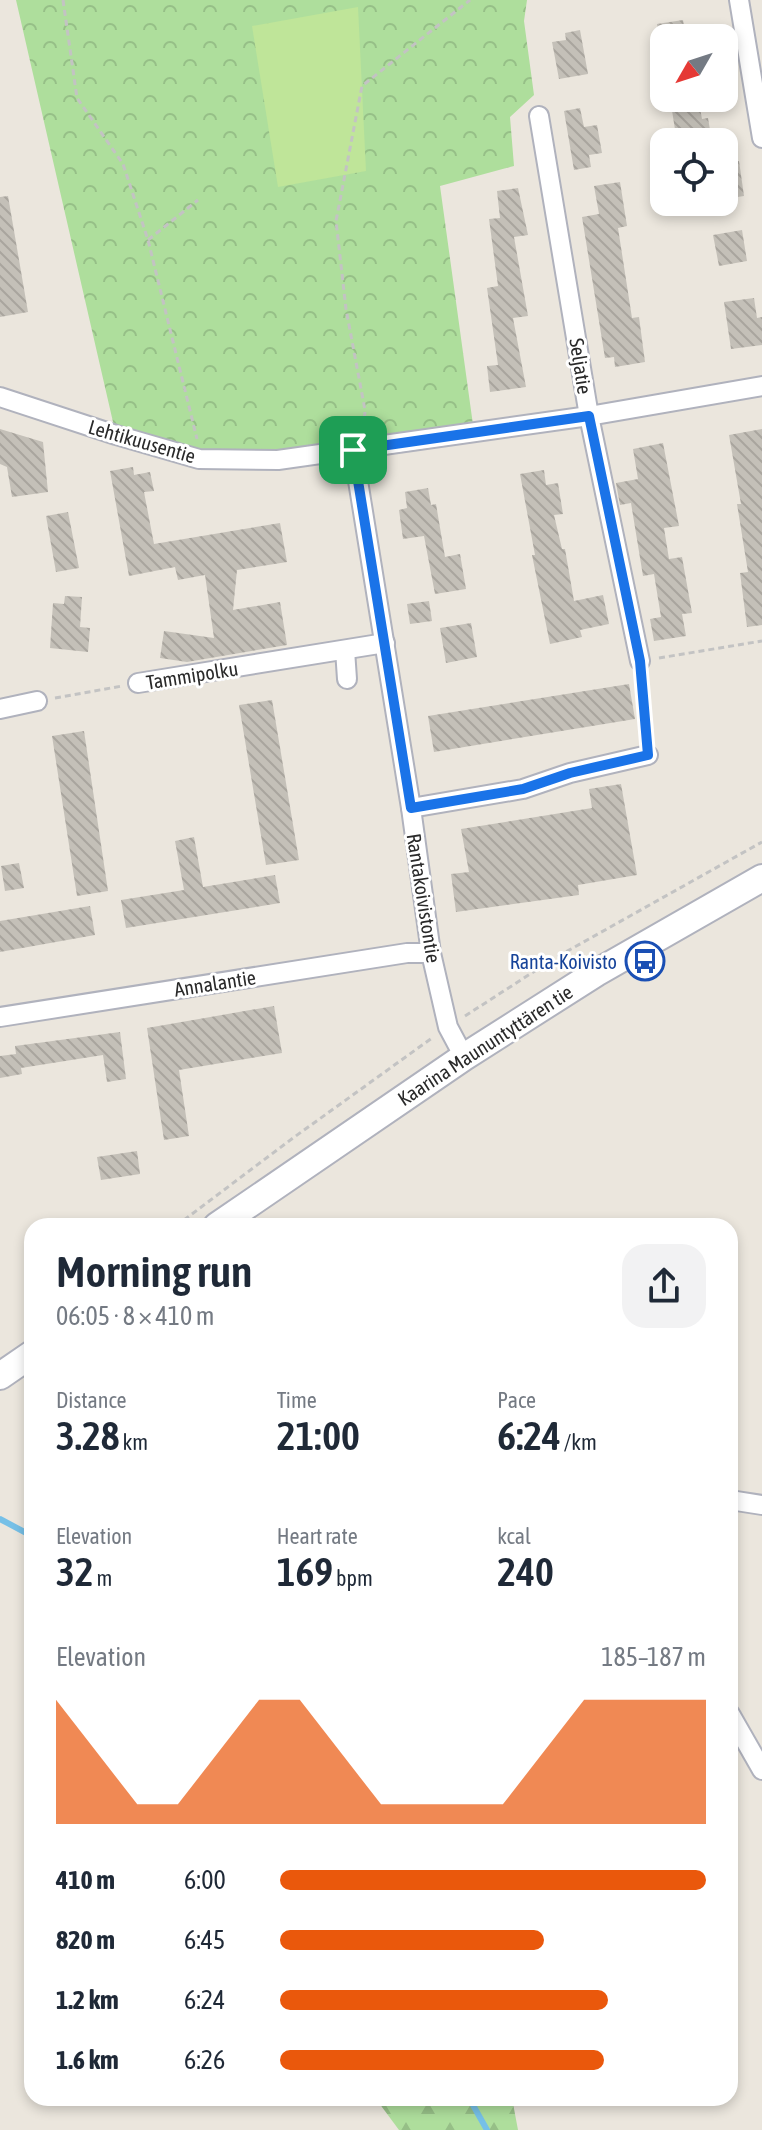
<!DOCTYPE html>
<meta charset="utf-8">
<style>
body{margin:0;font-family:"Asap Condensed",sans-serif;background:#f2f2f3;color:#1f2937;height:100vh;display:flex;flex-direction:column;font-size:30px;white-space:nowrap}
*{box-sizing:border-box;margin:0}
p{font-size:26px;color:#747a83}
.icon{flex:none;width:44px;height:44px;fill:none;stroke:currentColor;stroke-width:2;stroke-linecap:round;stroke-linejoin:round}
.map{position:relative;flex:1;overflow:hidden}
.drawer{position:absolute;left:24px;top:1218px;width:714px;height:888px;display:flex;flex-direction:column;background:#fff;border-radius:24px;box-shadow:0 4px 12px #0003}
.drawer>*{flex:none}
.needle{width:52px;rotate:231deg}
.tools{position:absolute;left:650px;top:24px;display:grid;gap:16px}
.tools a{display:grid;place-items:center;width:88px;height:88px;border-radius:16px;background:#fff;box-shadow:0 4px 12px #0003;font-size:40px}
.pin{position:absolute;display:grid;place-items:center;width:68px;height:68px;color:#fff;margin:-34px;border-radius:16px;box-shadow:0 4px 12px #0006}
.round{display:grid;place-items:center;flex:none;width:84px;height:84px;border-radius:24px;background:#f2f2f3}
.head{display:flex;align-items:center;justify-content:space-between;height:136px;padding:0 32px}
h1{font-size:44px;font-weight:600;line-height:60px}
.figures{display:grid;grid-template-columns:repeat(3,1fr);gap:12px;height:136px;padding:8px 32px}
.figures div{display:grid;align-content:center}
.figures b{font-size:40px;font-weight:600}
.figures small{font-size:22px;font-weight:400}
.figures p{font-size:22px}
.chart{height:224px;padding:16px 32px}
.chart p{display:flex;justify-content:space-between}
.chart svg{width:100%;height:144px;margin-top:8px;fill:#ea580c;opacity:.7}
ul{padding:0 32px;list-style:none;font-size:26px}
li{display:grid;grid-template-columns:128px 96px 1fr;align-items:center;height:60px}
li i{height:20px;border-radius:10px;background:#ea580c}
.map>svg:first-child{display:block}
</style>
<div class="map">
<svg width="762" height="2130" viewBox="0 0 762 2130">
<defs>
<pattern id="forest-firs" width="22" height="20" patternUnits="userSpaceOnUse" patternTransform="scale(2)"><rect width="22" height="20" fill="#aede9c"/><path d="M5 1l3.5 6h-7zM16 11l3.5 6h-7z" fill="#96bf87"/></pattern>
<pattern id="park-crowns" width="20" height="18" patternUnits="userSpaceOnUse" patternTransform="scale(2)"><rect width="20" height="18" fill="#aede9c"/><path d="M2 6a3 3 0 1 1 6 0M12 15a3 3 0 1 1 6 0" fill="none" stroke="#96bf87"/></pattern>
<pattern id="building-back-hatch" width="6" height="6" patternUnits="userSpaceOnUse" patternTransform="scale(2)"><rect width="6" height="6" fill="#c4c0b8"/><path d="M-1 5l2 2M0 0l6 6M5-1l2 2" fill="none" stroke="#a9a59e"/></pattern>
</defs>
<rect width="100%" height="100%" fill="#ebe6dd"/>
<!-- forest -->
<path fill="url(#forest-firs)" d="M378 2098H512L518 2130H399L379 2103Z"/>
<!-- park -->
<path fill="url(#park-crowns)" d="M16 0H527L524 21 534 95 510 117 514 166 440 186 474 432 227 461 116 435Z"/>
<!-- pitch -->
<path fill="#bfe599" d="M358 7 366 171 278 187 252 26Z"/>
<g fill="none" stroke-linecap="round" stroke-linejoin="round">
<!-- stream -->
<g stroke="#76c0e7" stroke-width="6">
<path d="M0 1519 32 1536"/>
<path d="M469 2098 487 2130"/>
</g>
</g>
<!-- building -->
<g fill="url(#building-back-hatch)">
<path d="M683 20 686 38H659L657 24Z"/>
<path d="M580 30 588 74 559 79 552 42 566 40 565 33Z"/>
<path d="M670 98H698L702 119 708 118 712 142H691L689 133 685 134V141L677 142Z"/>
<path d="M580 108 584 127 597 125 602 153 589 155 591 167 574 170 564 111Z"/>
<path d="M739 161 744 196 724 199V163Z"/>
<path d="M620 182 627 226 618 228 632 318 639 317 645 362 615 367 614 357 605 358 582 217 599 214 594 186Z"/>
<path d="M518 188 528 235 514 237 528 316 513 318 526 387 490 392 487 366 498 365 487 288 498 286 489 219 500 218 497 191Z"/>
<path d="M8 196 28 312 0 317V197Z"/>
<path d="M742 230 747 261 719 266 713 235Z"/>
<path d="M754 298 757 318 762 317V345L731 349 724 302Z"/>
<path d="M0 429 43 442 48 492 12 497 7 467 0 464Z"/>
<path d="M762 429V625L747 627 740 573 748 572 737 504H741L729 435Z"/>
<path d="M663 443 679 526 664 528 669 559 682 557 692 613 682 614 686 636 654 641 650 619 661 617 654 574 643 576 631 503 620 505 616 483 638 479 633 449Z"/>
<path d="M133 467 134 475 150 472 154 491 144 492 154 544 280 523 287 562 237 570 233 610 280 602 287 645 187 662 160 658 164 631 214 638 205 575 178 580 175 567 129 576 110 471Z"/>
<path d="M544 470 546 485 558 483 563 514 554 515 562 549H565L574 601 603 595 609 624 580 630 582 637 550 644 532 555H535L520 474Z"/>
<path d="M428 488 431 505 436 504 445 557 460 554 466 589 435 594 424 536 403 539 399 510 407 508 405 492Z"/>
<path d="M68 512 79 568 56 572 46 516Z"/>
<path d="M65 596 82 597 80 627 90 628 88 652 50 648 53 603 64 604Z"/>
<path d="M429 601 432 621 410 624 407 604Z"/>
<path d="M471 623 477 657 446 663 440 628Z"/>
<path d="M629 684 635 719 434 752 428 716Z"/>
<path d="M272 700 299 860 266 865 239 705Z"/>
<path d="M84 731 108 891 77 896 52 736Z"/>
<path d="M621 784 637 875 578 885 579 895 456 912 451 874 469 872 461 829 592 808 589 789Z"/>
<path d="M194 837 203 887 275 875 280 903 126 928 121 900 184 890 175 841Z"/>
<path d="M19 863 24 888 5 891 1 866Z"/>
<path d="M90 906 95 935 0 952V921Z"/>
<path d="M274 1006 282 1053 179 1070 189 1136 164 1140 147 1028Z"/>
<path d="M120 1032 126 1079 107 1082 103 1055 21 1068 22 1074 0 1078V1056L16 1054 15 1046Z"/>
<path d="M137 1151 140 1174 101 1180 97 1157Z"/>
</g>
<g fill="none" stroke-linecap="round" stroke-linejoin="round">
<!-- street casing -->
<g stroke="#b0b2bd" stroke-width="22">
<g id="street">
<path d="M739 0 762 138"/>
<path d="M539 116 589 416 640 661"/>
<path d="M0 397 116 435 199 459 278 460 589 416 762 386"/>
<path d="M353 450 411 808 431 953 448 1027 464 1057"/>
<path d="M345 650 347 679"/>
<path d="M138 683 385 643"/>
<path d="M0 709 37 701"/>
<path d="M411 808 523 789 570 773 648 755"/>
<path d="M0 1017 407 953H431"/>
<path d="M730 1500 762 1505"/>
<path d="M730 1714 762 1770"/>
</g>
</g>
<!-- secondary casing -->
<g stroke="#b0b2bd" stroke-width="30">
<g id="secondary">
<path d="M217 1226 464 1057 596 973 762 878"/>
<path d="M0 1376 32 1354"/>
</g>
</g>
<!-- path -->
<g stroke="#c3c3c3" stroke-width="3" stroke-dasharray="6 4" stroke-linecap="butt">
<path d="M63 0 77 98 123 164 148 240 197 439"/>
<path d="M148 240 198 200"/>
<path d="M364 428 365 410 346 309 336 221 362 86 470 0"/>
<path d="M659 658 762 641"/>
<path d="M642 678 646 738"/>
<path d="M55 698 122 686"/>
<path d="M465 1016 555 958 762 842"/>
<path d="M176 1226 293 1138 432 1038"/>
</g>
<!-- street -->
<use href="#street" stroke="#fff" stroke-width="18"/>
<!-- secondary -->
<use href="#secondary" stroke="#fff" stroke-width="26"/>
</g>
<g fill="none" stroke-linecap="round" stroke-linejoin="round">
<!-- route casing -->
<g stroke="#fff" stroke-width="16">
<path id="route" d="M589 416 640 661 648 755 570 773 523 789 411 808 353 450Z"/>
</g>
<!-- route -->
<use href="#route" stroke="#1a73e8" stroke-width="10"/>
</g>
<!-- icons -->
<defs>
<g id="bus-ring" transform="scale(2)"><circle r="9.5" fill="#fff" stroke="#1a4fb4" stroke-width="1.5"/><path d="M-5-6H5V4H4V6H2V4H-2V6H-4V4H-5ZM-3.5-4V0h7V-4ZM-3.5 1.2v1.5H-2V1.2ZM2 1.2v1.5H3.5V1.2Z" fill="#1a4fb4"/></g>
</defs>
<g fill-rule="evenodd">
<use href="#bus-ring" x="645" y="961"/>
</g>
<g text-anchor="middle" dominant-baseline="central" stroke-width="6" stroke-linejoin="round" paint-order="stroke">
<!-- street labels -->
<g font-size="20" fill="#2a2a2a" stroke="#fff">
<text transform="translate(581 366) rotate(81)">Seljatie</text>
<text transform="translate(142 441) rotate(16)">Lehtikuusentie</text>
<text transform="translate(192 675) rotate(-9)">Tammipolku</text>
<text transform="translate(424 898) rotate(81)">Rantakoivistontie</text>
<text transform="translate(215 983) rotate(-9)">Annalantie</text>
<text transform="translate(485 1045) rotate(-33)">Kaarina Maununtyttären tie</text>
</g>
<!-- transit labels -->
<g font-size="20" fill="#164399" stroke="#fff" text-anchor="end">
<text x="617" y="961">Ranta-Koivisto</text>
</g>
</g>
</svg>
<div class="tools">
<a><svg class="needle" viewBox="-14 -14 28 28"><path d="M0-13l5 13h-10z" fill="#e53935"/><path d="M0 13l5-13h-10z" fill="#747a83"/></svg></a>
<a><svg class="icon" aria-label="locate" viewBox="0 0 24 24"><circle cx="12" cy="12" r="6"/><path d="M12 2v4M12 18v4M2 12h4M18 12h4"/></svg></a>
</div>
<div class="pin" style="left:353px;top:450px;background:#1e9e55"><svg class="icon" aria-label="arrive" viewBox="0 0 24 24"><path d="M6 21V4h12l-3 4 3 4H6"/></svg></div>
<section class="drawer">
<div class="head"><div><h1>Morning run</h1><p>06:05 · 8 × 410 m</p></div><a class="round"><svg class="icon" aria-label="share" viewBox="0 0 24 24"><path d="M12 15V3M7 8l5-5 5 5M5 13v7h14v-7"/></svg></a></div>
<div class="figures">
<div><p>Distance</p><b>3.28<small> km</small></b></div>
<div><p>Time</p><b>21:00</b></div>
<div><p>Pace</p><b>6:24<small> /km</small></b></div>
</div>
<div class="figures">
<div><p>Elevation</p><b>32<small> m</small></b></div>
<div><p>Heart rate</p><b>169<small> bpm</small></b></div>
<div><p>kcal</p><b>240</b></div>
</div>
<div class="chart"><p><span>Elevation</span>185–187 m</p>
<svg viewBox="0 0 160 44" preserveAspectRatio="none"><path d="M0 44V6L10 22L20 38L30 38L40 22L50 6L60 6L70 22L80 38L90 38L100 38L110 38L120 22L130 6L140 6L150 6L160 6V44z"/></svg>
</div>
<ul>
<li><b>410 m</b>6:00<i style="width:100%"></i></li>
<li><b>820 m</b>6:45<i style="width:62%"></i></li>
<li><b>1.2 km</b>6:24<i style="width:77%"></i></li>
<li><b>1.6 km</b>6:26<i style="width:76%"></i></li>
</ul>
</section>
</div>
